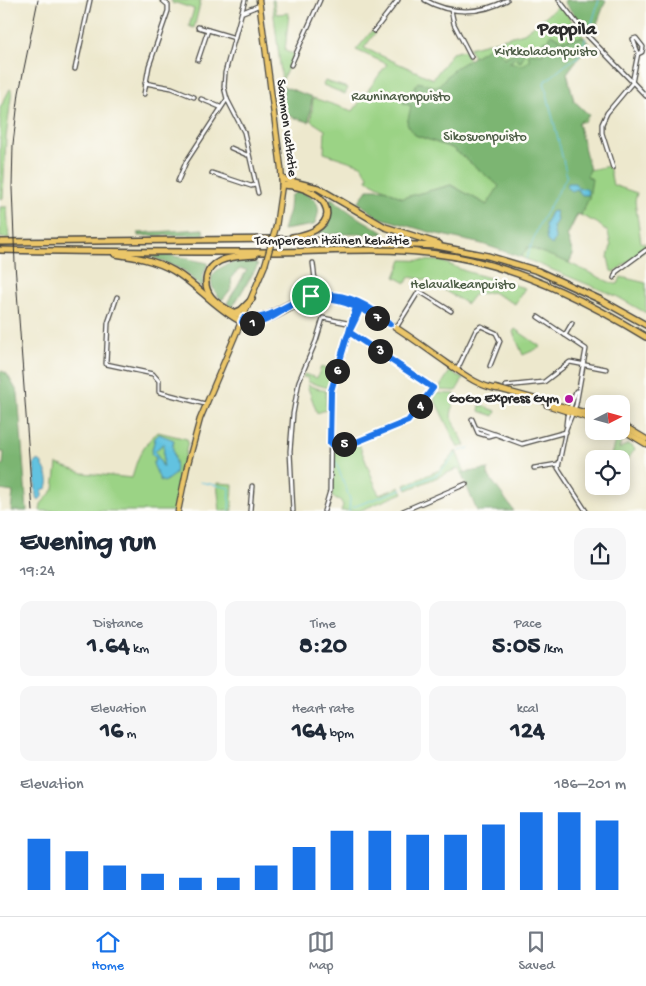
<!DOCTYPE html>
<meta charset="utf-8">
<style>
body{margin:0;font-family:"Gochi Hand",sans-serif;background:#f6f6f7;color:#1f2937;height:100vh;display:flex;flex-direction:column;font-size:19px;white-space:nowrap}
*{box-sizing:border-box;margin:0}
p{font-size:16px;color:#747a83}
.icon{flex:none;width:28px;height:28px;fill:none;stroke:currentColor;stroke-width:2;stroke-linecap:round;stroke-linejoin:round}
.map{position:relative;height:511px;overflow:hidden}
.panel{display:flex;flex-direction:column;background:#fff;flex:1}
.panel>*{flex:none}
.needle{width:32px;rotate:84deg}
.fabs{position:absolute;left:585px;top:395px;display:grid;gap:10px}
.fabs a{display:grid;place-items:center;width:45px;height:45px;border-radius:10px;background:#fff;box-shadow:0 2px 12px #0003;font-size:25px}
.pin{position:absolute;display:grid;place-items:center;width:42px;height:42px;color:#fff;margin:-21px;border:2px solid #fff;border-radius:50%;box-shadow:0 1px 5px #0007}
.km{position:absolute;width:25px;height:25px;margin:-12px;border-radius:50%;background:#222;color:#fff;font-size:14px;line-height:25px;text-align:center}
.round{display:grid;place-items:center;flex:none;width:52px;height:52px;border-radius:15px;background:#f6f6f7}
.summary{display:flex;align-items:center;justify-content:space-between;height:85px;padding:0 20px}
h1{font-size:28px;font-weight:800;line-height:38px}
.figures{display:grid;grid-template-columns:repeat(3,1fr);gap:8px;height:85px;padding:5px 20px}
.figures div{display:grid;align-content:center;border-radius:12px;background:#f6f6f7;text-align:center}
.figures b{font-size:25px;font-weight:800}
.figures small{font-size:14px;font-weight:400}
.figures p{font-size:14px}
.chart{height:140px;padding:10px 20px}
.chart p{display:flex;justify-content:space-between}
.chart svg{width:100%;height:90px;margin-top:5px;stroke:#1a73e8;stroke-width:6}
.menu{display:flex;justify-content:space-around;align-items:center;height:70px;border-top:1px solid #e0e1e3;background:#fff;font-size:14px;color:#747a83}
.menu a{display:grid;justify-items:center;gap:2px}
.menu .active{color:#1a73e8}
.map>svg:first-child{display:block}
</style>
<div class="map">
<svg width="646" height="511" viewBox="0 0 646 511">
<rect width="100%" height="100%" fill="#fdfcf7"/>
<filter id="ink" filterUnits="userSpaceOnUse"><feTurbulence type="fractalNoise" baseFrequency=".02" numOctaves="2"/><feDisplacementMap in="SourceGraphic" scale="10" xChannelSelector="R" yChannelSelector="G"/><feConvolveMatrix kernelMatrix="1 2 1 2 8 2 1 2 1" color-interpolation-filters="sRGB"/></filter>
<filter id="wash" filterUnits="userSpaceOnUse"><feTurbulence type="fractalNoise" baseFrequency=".0096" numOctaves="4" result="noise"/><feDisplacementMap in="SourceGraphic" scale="20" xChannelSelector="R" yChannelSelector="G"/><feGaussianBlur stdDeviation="1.12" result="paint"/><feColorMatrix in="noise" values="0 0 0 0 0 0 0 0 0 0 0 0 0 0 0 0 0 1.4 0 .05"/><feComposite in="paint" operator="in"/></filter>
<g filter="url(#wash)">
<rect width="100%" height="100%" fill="#ede8cd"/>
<!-- green -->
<g fill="#9bd385" stroke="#637f58" fill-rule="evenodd">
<path d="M171 0H201L194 28 189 26 194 9 176 3 173 4Z"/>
<path d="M272 0H274L276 14 289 13 285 51 294 54 282 81Z"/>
<path d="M560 5 589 44 567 73 574 101 589 115 585 121 578 123 589 170 609 166 613 185 637 193 635 201 641 242 646 244V249L614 272 611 271 608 257 611 246 608 232 597 223 578 214 567 236 573 254 569 263 609 282 618 284 621 277 646 283V313L616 296 521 257 528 247 486 81 469 48 524 33Z"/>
<path d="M372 31 375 33 364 48 433 79 452 53 464 50 481 84 415 135 452 148 500 186 487 205 451 185 402 198 367 180 368 176 361 165 324 153 325 130 311 121 313 98 353 111 387 64 356 50Z"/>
<path d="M325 81 348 88 345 94 323 85Z"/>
<path d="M10 89 12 90 6 138 3 198 0 199V108Z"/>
<path d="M0 207H7L9 238H0Z"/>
<path d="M402 260 441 261 465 271 525 288 515 304 492 292 474 295 467 304 427 280 409 277 406 283 395 277Z"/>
<path d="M515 329 541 347 523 355 513 332Z"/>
<path d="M321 367 333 371 328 388 308 382V378L303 377 304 374 317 378Z"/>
<path d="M450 371 463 379 456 391 438 390Z"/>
<path d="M307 385 326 391V410L317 413Z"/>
<path d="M436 393 455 394 451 416 465 445 458 448 434 398Z"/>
<path d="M480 405 496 411 494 416 479 411Z"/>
<path d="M158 432 187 439 188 441 174 511H40L41 504 54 489 57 464 83 473 132 478C137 458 142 445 158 432ZM155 438 171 439 174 442 172 448 175 457 160 480 155 457Z"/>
<path d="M616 437 622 440 619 449 628 444 635 449 621 469V459H610Z"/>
<path d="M163 443 165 444 163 468 155 451Z"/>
<path d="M359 444 379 495 400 487 403 493 359 511H341L343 505 340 500 332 497 334 447Z"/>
<path d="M456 451 465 473H461L459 468 407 490 405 485 439 470Z"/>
<path d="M217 483 233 484 232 511H220Z"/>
</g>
<!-- forest -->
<g fill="#7cb572" stroke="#54704e" fill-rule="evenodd">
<path d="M565 0H606L592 37 564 2Z"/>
<path d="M551 34 562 40 583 37 589 44 567 73 574 101 589 115 578 123 590 170 587 176 592 179 589 198 581 215 577 214 567 236 573 254 569 263 528 247 521 257 482 244 433 233 378 217 358 202 368 189H385L402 198 451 185 487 205 499 186 452 148 415 135 407 124 411 106 403 103 418 82 437 87 455 68 492 46 504 49 500 53 504 58 520 50 525 52 521 62 517 61 516 57 509 63 523 65 530 60 528 55 531 53 543 54V41L549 40ZM555 211 557 219 553 227 554 235 547 241V221L551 212Z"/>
<path d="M283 86 312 97 309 122 283 114Z"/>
<path d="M299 191C318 199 323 206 314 225L283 230 289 210 290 196Z"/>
<path d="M331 198 354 215 383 232 384 234H319L329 222Z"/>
<path d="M203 229 204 235 138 236V233Z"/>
<path d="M169 255 208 263 203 276V286H199L185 271 150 256Z"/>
<path d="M239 261 253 262 258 265 232 308 227 303 247 270 241 269C232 274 230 278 232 288L222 300C200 278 215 267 239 261Z"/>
<path d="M2 371 7 374 18 393 27 511H11L13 492 0 490V465H3L4 452H0V372Z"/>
<path d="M488 469V475L514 511H477L461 473Z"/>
</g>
<!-- water -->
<g fill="#62c2e0" stroke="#467686" fill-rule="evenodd">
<path d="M575 183 578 188 587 189 588 195H582L577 189 572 191 567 188 568 183Z"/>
<path d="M555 211 557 220 553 227 555 238 552 245 547 241 545 225 551 212Z"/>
<path d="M159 434 174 440C170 451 178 462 175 474L164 482 160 480 153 464 156 458 151 454 155 438ZM164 443 163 467 155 451Z"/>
<path d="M39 460C45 467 51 480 47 488L42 490V497L39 500 36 496 34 464Z"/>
</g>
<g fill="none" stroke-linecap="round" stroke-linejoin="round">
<!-- stream -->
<g stroke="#62c2e0" stroke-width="1">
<path d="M589 33 599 0"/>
<path d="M526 259 539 225 567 176 544 82C556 74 566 63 578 57L586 38"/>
<path d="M460 451 469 448"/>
<path d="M334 458 350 499 349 511"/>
<path d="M200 482 230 488 229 511"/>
<path d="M405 488 438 474 457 453"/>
<path d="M353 507 402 489"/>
</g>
</g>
</g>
<g filter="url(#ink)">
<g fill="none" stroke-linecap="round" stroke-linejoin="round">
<!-- minor casing -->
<g stroke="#484743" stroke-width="5.5">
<g id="minor">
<path d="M245 0 225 73 224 87 227 99 244 132 258 193"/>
<path d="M425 0C451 15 482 14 507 0"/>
<path d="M559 0 583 31 646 96"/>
<path d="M451 10 454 24 471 57"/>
<path d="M243 12 260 5"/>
<path d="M198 27 235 38"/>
<path d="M374 31 398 0"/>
<path d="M198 60 208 30"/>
<path d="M291 65 320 0"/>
<path d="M75 69 90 0"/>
<path d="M145 83 172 88 194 97"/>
<path d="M144 94 149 66 168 11V5L162 0"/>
<path d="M201 99 220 107"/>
<path d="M231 148 247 155"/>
<path d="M613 168 602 133V124L607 113 632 83 638 53 633 39 636 38 643 47 642 52 638 54"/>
<path d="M212 173 251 186 255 185"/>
<path d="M178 181 186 162 227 99"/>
<path d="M313 263 317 296"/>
<path d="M614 278 616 272 646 250"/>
<path d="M117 297 108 323 106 364 153 374 159 381V392L205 404"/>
<path d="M538 317 586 349 576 405 566 429 558 468 586 511"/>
<path d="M353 322 356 319 360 306"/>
<path d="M396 328 419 291 451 311"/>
<path d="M565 335 572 323"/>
<path d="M457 370 476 330 481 326 496 333 500 341 490 366"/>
<path d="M506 386 544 382 570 362 606 369"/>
<path d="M472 419 478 433 488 436 495 434 522 444 566 432"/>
<path d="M566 425 567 416 576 391"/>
<path d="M477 428 494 434"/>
<path d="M330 443H354L407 421 433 388 349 332"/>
<path d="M534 468 558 464"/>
<path d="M250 511 252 486"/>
<path d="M293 511 290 451 293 414 299 381 316 341 323 318 352 324"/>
<path d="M324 511 330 491 331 391 358 305"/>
<path d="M403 511 466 484"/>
</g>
</g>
<!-- major casing -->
<g stroke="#484743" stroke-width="7">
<g id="major">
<path d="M259 0 281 168 282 185 276 227"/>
<path d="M244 317C260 321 271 313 284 306 321 285 352 296 384 319"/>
<path d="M242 322C276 331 295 288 343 302 381 313 415 341 447 363 463 374 478 386 497 389"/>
<path d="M495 388 594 415"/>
<path d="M547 405 594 420"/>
<path d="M621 424 646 439"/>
<path d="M621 429 646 444"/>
<path d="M178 511 187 467 200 419 265 265"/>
</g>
</g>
<!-- highway casing -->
<g stroke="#484743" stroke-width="8">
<g id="highway">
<path d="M282 179 318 188 385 227 439 244"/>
<path d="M282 185C333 187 346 230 292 237"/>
<path d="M0 242 281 239 437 246 488 256 538 271 601 300 646 325"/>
<path d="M0 250C89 252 179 252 268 252 336 252 404 244 471 260 534 275 590 303 646 337"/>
<path d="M115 254C136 257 155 260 174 271 199 286 216 309 242 322"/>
<path d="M234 313 241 310 252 299"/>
<path d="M244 317C227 310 200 298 207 275 209 268 214 264 220 261 230 256 243 256 255 255"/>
</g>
</g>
<!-- minor -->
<use href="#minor" stroke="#fff" stroke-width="3"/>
<!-- major -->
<use href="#major" stroke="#ebc669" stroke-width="4.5"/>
<!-- highway -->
<use href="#highway" stroke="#ebc669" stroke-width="5"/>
<!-- rail -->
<path stroke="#2b2b2b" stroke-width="1" d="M33 511 15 264 12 188 13 144 19 93 38 0"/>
<!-- major-bridge casing -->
<g stroke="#484743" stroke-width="7" stroke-linecap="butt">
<path id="major-bridge" d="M265 265 276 227"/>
</g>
<!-- major-bridge -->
<use href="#major-bridge" stroke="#ebc669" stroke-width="4.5"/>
</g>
</g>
<g fill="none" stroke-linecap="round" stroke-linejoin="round" filter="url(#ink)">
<!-- route casing -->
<g stroke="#fff" stroke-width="10">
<path id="route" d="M311 296C288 301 268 323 244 317L242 322C262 327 273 316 289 307 311 296 334 297 356 307L349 332 433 388 408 421 354 443 330 444 331 391 346 340C350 328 357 319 360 308L390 324C369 304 342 291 311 296"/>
</g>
<!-- route -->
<use href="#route" stroke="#1a73e8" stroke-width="6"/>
</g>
<!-- markers -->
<circle fill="#b5179e" stroke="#fdfcf7" stroke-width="2" cx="569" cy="399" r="5"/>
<g text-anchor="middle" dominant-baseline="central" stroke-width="5" stroke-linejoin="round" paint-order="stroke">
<!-- park labels -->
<g font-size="14" fill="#4d5d46" stroke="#fdfcf7">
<text x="546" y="52">Kirkkoladonpuisto</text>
<text x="401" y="97">Rauninaronpuisto</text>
<text x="485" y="137">Sikosuonpuisto</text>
<text x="463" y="285">Helavalkeanpuisto</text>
</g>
<!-- street labels -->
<g font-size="14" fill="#2b2b2b" stroke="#fdfcf7">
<text transform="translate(286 128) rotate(83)">Sammon valtatie</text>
<text x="332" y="241">Tampereen itäinen kehätie</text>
</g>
<!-- poi labels -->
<g font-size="14" font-weight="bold" fill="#2b2b2b" stroke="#fdfcf7" text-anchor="end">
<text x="559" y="399">GoGo Express Gym</text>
</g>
<!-- district labels -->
<g font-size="19" font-weight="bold" fill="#2b2b2b" stroke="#fdfcf7">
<text x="567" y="30">Pappila</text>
</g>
</g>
</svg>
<div class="fabs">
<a><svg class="needle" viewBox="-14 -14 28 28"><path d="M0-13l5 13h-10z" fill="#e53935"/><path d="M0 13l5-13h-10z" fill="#747a83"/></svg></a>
<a><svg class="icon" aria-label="locate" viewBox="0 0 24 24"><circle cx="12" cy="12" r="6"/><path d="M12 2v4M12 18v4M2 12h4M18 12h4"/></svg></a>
</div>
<div class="pin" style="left:311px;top:296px;background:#1e9e55"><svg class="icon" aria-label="arrive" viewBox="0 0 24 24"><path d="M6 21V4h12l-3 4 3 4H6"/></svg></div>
<b class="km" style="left:252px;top:323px">1</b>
<b class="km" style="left:380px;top:351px">3</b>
<b class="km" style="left:420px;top:406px">4</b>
<b class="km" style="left:344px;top:444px">5</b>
<b class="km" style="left:337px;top:371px">6</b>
<b class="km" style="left:377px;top:318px">7</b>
</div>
<section class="panel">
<div class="summary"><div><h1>Evening run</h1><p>19:24</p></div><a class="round"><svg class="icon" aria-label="share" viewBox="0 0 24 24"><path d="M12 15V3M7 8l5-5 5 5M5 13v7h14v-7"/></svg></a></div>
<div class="figures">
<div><p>Distance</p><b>1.64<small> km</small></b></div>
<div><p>Time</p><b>8:20</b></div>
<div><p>Pace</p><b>5:05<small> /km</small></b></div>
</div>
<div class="figures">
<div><p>Elevation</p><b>16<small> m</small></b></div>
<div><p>Heart rate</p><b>164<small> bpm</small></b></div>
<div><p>kcal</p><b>124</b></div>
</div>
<div class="chart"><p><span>Elevation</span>186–201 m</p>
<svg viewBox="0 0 160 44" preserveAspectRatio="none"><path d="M5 44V19M15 44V25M25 44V32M35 44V36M45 44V38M55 44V38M65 44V32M75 44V23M85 44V15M95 44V15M105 44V17M115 44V17M125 44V12M135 44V6M145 44V6M155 44V10"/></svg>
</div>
</section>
<nav class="menu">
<a class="active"><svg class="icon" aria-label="home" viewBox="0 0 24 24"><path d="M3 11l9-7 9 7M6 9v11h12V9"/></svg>Home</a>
<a><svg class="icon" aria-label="map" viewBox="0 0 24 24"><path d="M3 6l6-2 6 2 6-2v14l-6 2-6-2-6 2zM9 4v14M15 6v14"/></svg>Map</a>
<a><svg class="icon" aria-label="saved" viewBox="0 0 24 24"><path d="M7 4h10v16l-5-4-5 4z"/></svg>Saved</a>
</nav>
